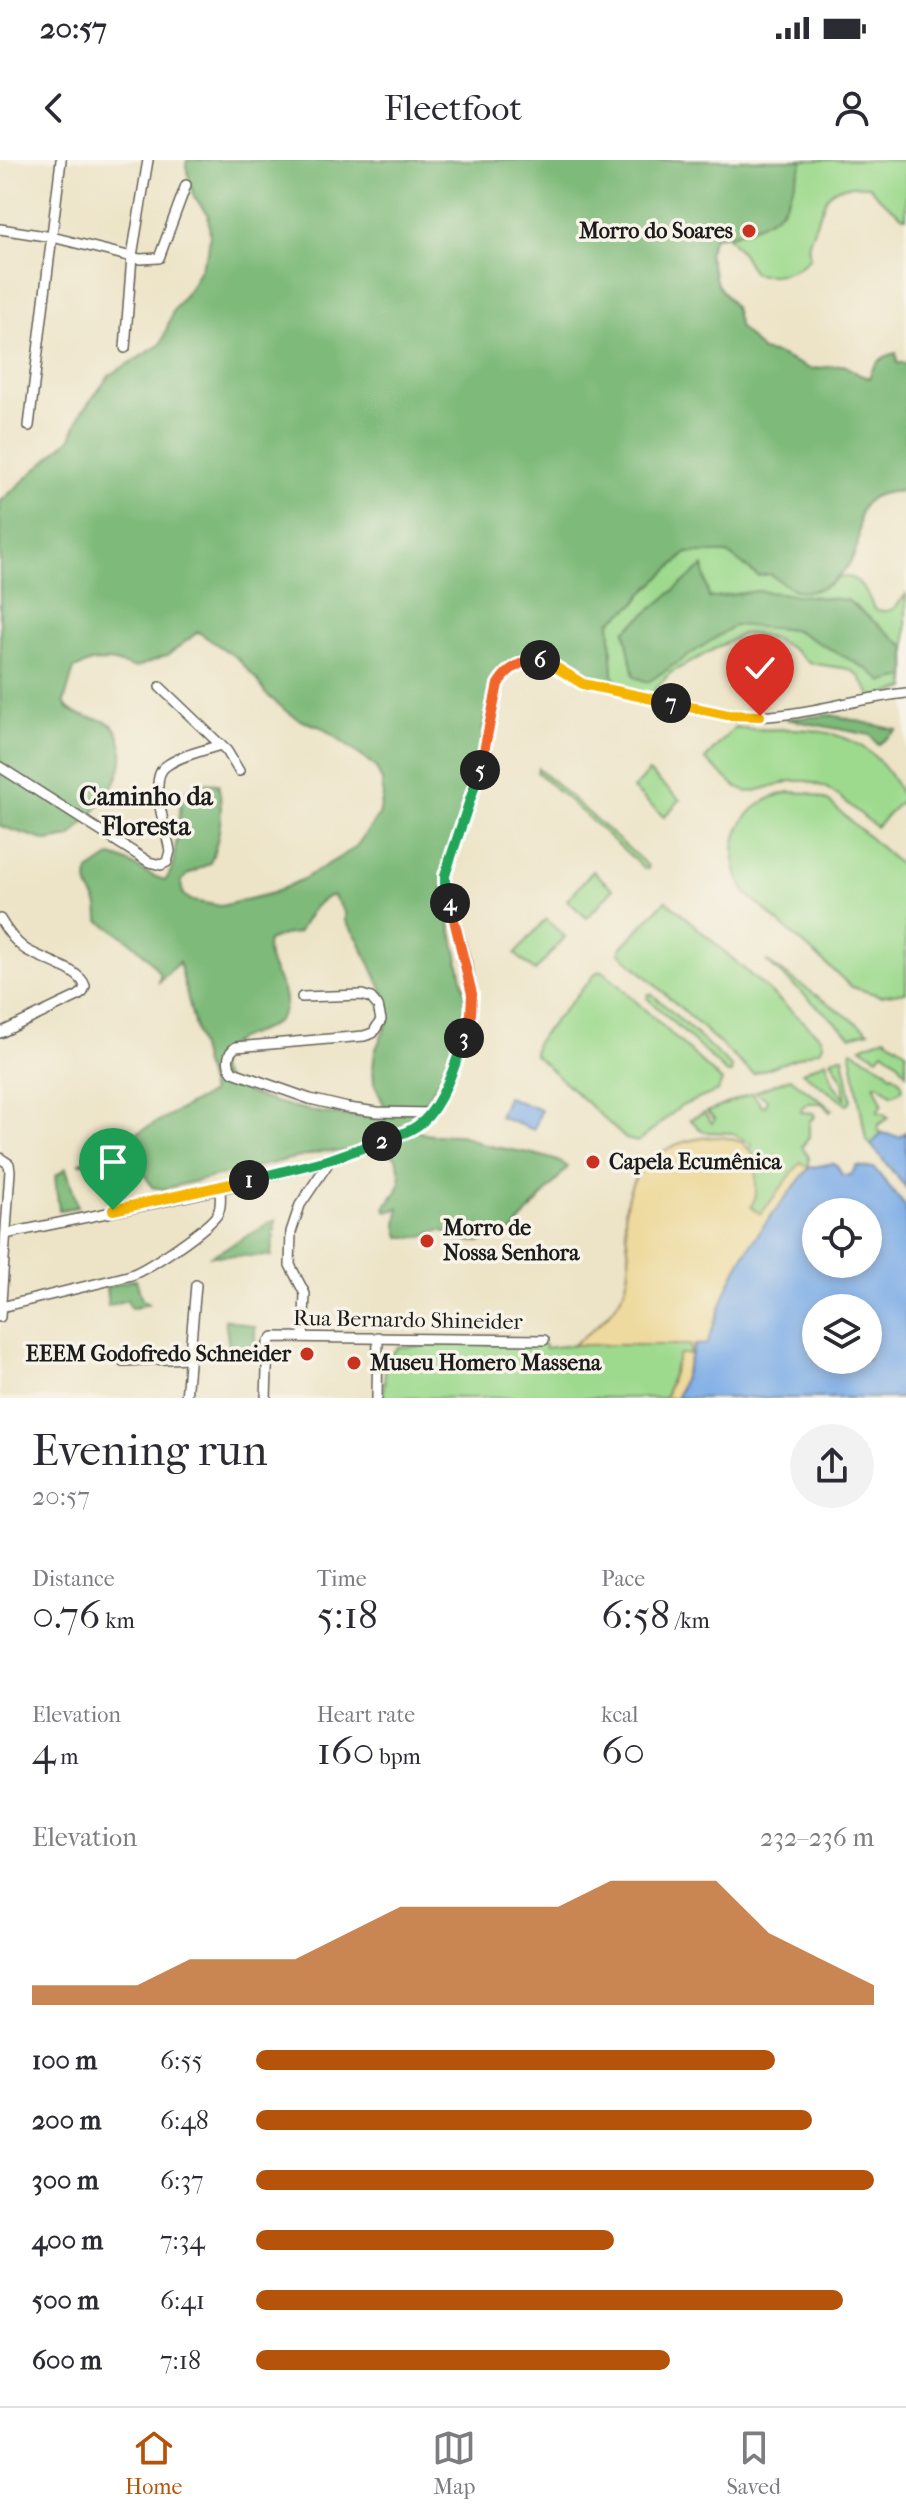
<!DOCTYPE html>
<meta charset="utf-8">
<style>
body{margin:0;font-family:"IM FELL French Canon",serif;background:#f2f2f3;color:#2b2b33;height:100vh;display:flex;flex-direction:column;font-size:30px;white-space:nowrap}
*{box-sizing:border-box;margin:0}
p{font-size:26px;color:#7c7c81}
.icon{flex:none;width:44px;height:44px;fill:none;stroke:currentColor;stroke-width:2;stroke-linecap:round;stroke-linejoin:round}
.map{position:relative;height:1238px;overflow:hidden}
.details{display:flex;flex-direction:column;background:#fff;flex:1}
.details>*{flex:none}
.buttons{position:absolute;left:802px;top:1038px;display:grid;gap:16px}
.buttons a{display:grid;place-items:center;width:80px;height:80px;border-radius:50%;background:#fff;box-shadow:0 4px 12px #0003;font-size:40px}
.pin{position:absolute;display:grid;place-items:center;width:68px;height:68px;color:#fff;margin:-82px -34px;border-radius:50% 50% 50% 0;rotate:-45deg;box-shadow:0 0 8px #0007}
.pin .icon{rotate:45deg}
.km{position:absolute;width:40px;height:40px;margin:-20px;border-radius:50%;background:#222;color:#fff;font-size:22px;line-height:40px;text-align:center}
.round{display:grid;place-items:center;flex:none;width:84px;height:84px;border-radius:42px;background:#f2f2f3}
.summary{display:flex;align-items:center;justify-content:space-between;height:136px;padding:0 32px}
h1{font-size:44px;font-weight:600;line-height:60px}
.stats{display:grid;grid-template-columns:repeat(3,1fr);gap:12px;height:136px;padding:8px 32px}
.stats div{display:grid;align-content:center}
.stats b{font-size:40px;font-weight:600}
.stats small{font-size:22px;font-weight:400}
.stats p{font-size:22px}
.chart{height:224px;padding:16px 32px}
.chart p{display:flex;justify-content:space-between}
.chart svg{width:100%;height:144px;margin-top:8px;fill:#b45309;opacity:.7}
ul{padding:0 32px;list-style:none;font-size:26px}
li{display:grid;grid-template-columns:128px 96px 1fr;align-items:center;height:60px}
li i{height:20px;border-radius:10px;background:#b45309}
.status{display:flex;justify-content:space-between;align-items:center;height:56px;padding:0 40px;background:#fff;direction:ltr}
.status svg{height:22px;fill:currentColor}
header{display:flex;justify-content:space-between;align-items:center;height:104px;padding:0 32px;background:#fff;font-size:36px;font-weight:600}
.tab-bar{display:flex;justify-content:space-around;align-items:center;height:112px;border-top:2px solid #e1e1e2;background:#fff;font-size:22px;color:#7c7c81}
.tab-bar a{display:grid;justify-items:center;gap:4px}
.tab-bar .current{color:#b45309}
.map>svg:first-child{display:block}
</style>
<div class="status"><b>20:57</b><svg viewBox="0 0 49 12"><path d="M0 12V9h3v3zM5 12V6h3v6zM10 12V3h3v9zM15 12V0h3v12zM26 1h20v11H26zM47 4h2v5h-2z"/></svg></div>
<header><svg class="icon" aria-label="back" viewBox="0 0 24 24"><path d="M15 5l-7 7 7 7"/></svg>Fleetfoot<svg class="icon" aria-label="person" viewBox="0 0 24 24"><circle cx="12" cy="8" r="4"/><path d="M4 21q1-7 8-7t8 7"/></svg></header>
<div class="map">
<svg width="906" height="1238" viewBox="0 0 906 1238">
<rect width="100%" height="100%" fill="#f7f3e8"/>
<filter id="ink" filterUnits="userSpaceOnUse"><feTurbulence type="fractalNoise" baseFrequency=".0125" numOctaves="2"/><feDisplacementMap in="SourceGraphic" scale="16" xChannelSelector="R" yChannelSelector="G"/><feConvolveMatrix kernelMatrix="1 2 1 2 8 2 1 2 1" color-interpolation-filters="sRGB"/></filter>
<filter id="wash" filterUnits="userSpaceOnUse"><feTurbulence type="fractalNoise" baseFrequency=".006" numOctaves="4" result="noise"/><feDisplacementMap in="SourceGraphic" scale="32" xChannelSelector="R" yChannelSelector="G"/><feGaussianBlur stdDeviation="1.8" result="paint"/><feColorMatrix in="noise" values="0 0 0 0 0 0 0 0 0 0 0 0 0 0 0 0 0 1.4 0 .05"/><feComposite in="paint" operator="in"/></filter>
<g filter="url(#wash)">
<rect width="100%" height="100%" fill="#ede4c7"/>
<!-- green -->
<g fill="#9eda8e" stroke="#5d7b55" stroke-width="2">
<path d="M803 0H906V57H903L877 36 869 26C825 24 830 31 815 66 811 77 806 84 810 97 796 115 775 117 754 114L742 93 728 77 781 51 791 33Z"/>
<path d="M708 391 727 393 770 413 795 430C805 428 818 429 828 425 833 423 833 420 839 418 859 412 868 435 874 449 891 455 896 448 906 434V528L873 538 858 515 849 509 809 503 792 489 774 479 753 474H742L670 513 650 535 621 528 613 515 610 462 636 443 642 434 687 393Z"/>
<path d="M735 567C754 571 773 569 792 569 846 570 881 588 903 639L876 667 840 637 825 627 807 621H791L755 631 747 632 737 628 705 599Z"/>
<path d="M538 608 648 706V709H645L537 612Z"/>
<path d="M649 612 680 640 664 657 633 629Z"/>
<path d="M790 632 809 633 827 640 906 710V832L881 836 852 827 746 733C719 690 739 641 790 632Z"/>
<path d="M593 711 613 729 587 758 567 740Z"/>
<path d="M666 740 821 877 823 884 821 889 753 914 620 793V789Z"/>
<path d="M546 759 565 777 535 811 515 794Z"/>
<path d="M766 801 869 871 851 876Z"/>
<path d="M603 811 722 921 718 931 681 946 638 982 626 979 534 894 536 882 597 812Z"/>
<path d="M648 834H652L732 907 731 913H727L647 838Z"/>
<path d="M885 877 906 891V913L898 902 883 891 878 897 861 887Z"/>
<path d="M852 890 884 908 891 915 893 914C899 920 905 923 901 931L892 935 879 924H874L882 943 878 952 886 955 888 958 878 965V971L882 973 871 985 866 980 851 893Z"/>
<path d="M841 896H843L851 938 850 943 847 945 802 912 826 901 834 925 845 938 843 921 831 899Z"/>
<path d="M790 918 832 949 830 952 822 943H809L802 947 801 952 813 953 815 956 809 962V977L802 987 809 997V1008L800 1003 761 1054 751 1047V990L749 988 752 985 732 973 703 972 690 959 704 953 712 963 715 959 707 952 752 933 761 945 765 946 767 939 755 932Z"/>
<path d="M493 1183 544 1184 545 1188 573 1185H691V1194L674 1207 665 1238H383L386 1199 399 1187Z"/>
</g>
<!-- forest -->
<g fill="#7eba79" stroke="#4d6b4a" stroke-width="2" fill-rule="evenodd">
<path d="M187 0H803C797 16 793 33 783 47 772 64 732 76 714 77L708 94 717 124 734 147 739 167 762 191 777 194 810 209 844 205 860 215 869 218C873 204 881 196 896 193L897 203H906V331C893 332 874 332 865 344 856 354 861 374 857 387 850 411 824 437 796 430 788 428 777 419 770 414L758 416 727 393H687L642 434 636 443 610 462 613 515 621 528 554 503 519 500 504 506 494 517 482 571 483 598 443 731 465 832 464 851 458 877 442 914 425 943 407 960C423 982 437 973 459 975 467 976 474 982 482 984 504 990 552 994 568 1007L510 1074 479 1082 468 1081 441 1070 422 1077H400L397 1066 399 1048 387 1052 385 1048C388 1040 393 1038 397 1031 403 1020 400 1007 395 996L384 993 325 991 163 1029 152 1027 142 1010 117 999 79 1004 211 933 179 802 159 822 160 814C145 790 123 775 99 761 99 755 99 746 96 741 90 729 84 725 89 711L111 696C132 700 146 717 166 720L173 707 182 635C193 623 202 622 218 624 224 648 220 680 210 703L187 715 181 722 183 735 193 741 221 746 273 733 303 719 355 688 379 655 383 636 382 621 375 606 321 567 302 561 286 551 266 534 258 521 237 498 198 472 168 495 135 508 110 501 91 502 74 509 64 542C71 558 93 556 107 562 114 565 116 569 119 576 134 616 96 650 71 677L47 681 0 666V342L71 278 81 253 110 215 161 184 173 151 194 122 208 91 210 76 208 54 194 37 186 6ZM333 735 345 753V761L358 779 388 841 387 864 375 891 373 908 374 923 385 947 381 956C355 963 217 939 219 906 220 866 281 882 285 844 287 824 262 803 268 781L283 775 298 773C308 757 314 741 333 735Z"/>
<path d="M703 406 709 438 757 431 847 440 906 487V517L883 522 869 510 795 470 735 465 648 522 634 517 625 471Z"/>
<path d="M831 555 897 570 878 585 870 575 786 559Z"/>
<path d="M66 1008 78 1047 59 1050 55 1017Z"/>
<path d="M276 1060 271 1096H211Z"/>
<path d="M136 1119 142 1140 148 1144 131 1149 127 1140 108 1146 106 1127Z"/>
<path d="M225 1159 255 1167V1195H230Z"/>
</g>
<!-- sand -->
<path fill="#eeda9e" stroke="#857b5d" stroke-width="2" d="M723 977 742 982 756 998V1036L751 1047 761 1054 801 1002 809 1008C786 1037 761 1066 742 1098 727 1126 717 1155 707 1185H694L677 1238H665L679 1194H690V1185H573C595 1167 616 1154 626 1125 634 1099 625 1082 625 1058 625 1002 674 976 723 977Z"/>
<!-- water -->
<g fill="#7cace7" stroke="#4c6482" stroke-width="2" fill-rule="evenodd">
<path d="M507 937 541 950 534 970 499 957Z"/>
<path d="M906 972V1028L871 985 882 973 900 977Z"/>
<path d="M833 1003 838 1007 842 1015H851L856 1006 874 1008 906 1047V1238H677L695 1185 707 1184 727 1129 743 1097 762 1068 809 1008ZM816 1052H868V1104H816ZM816 1148H868V1200H816Z"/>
</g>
</g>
<g filter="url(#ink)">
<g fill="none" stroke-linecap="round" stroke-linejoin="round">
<!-- street casing -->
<g stroke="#656258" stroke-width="12">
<g id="street">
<path d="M0 69 52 77 140 99 159 98 186 25"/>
<path d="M125 188 132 96 148 0"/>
<path d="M29 266 61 0"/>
<path d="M160 527 227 591 239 611"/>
<path d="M0 607 149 702 161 705 167 702 170 691C167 671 147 618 166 606 181 595 203 591 220 585"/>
<path d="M0 759C7 771 14 781 25 789 40 799 80 809 85 826L83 832 78 836 0 873"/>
<path d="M302 837 362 835 371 838 378 846 381 860 373 873 364 876 236 887C227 893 226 904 233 912L310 939 348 948 377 952 431 953"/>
<path d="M0 998 9 1004 10 1011 0 1157"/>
<path d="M6 1074C126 1048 251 1028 367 986 385 980 408 975 423 962 444 944 466 879 471 852 476 826 460 777 452 751 448 738 444 729 445 715L480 612 496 529 501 519 509 511 522 503 538 500 549 503 588 525 739 557C795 559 851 539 906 533"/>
<path d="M1 1147 128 1116C144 1112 211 1067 218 1053 222 1045 220 1036 220 1027"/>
<path d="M303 1177 305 1134 290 1105 291 1072 300 1045 331 999"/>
<path d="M123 1201 189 1198"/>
<path d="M186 1238 196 1125"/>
<path d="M266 1238 268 1183 273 1177 544 1180"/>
<path d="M377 1238 378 1177"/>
</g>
</g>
<!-- street -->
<use href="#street" stroke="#fff" stroke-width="9"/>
</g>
</g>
<g fill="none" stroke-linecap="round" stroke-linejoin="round" filter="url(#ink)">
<!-- split-1 casing -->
<g stroke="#fff" stroke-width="16">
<path id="split-1" d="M113 1050 249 1020"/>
</g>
<!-- split-2 casing -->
<g stroke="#fff" stroke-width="16">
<path id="split-2" d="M249 1020 331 999 382 981"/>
</g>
<!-- split-3 casing -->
<g stroke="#fff" stroke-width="16">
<path id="split-3" d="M382 981C394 977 407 973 417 966 440 952 456 904 464 878"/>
</g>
<!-- split-4 casing -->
<g stroke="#fff" stroke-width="16">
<path id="split-4" d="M450 743 472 834 471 854 464 878"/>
</g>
<!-- split-5 casing -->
<g stroke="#fff" stroke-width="16">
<path id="split-5" d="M450 743 445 727V715L480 610"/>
</g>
<!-- split-6 casing -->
<g stroke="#fff" stroke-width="16">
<path id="split-6" d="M480 610 498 524C507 509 522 500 540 500"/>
</g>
<!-- split-7 casing -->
<g stroke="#fff" stroke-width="16">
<path id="split-7" d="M540 500 549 503 583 524 671 543"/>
</g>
<!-- split-8 casing -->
<g stroke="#fff" stroke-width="16">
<path id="split-8" d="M671 543 728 555 760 556"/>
</g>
<!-- split-1 -->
<use href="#split-1" stroke="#f5b400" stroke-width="10"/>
<!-- split-2 -->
<use href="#split-2" stroke="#22a559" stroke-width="10"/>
<!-- split-3 -->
<use href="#split-3" stroke="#22a559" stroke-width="10"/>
<!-- split-4 -->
<use href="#split-4" stroke="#f0652b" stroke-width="10"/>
<!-- split-5 -->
<use href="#split-5" stroke="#22a559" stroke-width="10"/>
<!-- split-6 -->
<use href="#split-6" stroke="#f0652b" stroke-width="10"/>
<!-- split-7 -->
<use href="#split-7" stroke="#f5b400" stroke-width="10"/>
<!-- split-8 -->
<use href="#split-8" stroke="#f5b400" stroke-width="10"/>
</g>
<!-- markers -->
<g fill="#c8321e" stroke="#f7f3e8" stroke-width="3">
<circle cx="749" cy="71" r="8"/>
<circle cx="593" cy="1002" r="8"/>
<circle cx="427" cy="1081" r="8"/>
<circle cx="307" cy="1194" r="8"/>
<circle cx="354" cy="1203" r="8"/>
</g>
<g text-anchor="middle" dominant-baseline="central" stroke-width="7" stroke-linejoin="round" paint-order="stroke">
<!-- poi labels -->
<g font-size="22" font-weight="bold" fill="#1c1c1c" stroke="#f7f3e8" text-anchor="start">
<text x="733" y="71" text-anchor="end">Morro do Soares</text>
<text x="609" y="1002">Capela Ecumênica</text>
<text x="443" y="1068">Morro de<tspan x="443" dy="25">Nossa Senhora</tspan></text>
<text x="291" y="1194" text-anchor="end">EEEM Godofredo Schneider</text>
<text x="370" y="1203">Museu Homero Massena</text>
</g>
<!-- street labels -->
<g font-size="22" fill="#1c1c1c" stroke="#f7f3e8">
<text transform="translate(408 1160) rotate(1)">Rua Bernardo Shineider</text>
</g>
<!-- quarter labels -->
<g font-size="26" font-weight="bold" fill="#1c1c1c" stroke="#f7f3e8">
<text x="146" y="636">Caminho da<tspan x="146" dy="30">Floresta</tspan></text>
</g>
</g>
</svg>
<div class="buttons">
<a><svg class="icon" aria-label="locate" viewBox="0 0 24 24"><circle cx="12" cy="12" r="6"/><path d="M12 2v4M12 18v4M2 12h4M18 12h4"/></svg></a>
<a><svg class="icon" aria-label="layers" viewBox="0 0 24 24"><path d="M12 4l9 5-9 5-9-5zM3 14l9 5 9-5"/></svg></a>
</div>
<div class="pin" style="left:113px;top:1050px;background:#1e9e55"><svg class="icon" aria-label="arrive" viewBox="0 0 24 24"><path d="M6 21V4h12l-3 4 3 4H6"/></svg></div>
<div class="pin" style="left:760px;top:556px;background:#d93025"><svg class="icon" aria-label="check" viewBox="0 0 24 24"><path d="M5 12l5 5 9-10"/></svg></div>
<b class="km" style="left:249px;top:1020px">1</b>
<b class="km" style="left:382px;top:981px">2</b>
<b class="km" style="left:464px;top:878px">3</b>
<b class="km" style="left:450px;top:743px">4</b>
<b class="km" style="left:480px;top:610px">5</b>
<b class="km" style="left:540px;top:500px">6</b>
<b class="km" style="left:671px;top:543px">7</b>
</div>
<section class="details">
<div class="summary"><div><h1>Evening run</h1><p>20:57</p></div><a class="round"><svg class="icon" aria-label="share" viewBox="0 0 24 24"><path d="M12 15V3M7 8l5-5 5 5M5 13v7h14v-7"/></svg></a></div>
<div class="stats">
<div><p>Distance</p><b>0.76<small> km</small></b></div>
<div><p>Time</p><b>5:18</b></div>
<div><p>Pace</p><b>6:58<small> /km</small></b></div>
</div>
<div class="stats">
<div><p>Elevation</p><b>4<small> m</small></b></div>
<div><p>Heart rate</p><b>160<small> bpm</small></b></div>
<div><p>kcal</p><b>60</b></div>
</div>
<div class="chart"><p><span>Elevation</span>232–236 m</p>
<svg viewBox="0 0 160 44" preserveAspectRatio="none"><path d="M0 44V38L10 38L20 38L30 30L40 30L50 30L60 22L70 14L80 14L90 14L100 14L110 6L120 6L130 6L140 22L150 30L160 38V44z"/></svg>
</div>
<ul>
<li><b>100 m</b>6:55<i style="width:84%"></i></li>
<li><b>200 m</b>6:48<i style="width:90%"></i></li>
<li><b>300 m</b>6:37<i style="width:100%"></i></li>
<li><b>400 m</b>7:34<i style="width:58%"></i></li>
<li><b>500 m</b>6:41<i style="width:95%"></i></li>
<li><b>600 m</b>7:18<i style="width:67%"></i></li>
</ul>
</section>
<nav class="tab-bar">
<a class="current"><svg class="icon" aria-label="home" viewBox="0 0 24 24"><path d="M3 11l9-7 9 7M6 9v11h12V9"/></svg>Home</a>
<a><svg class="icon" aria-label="map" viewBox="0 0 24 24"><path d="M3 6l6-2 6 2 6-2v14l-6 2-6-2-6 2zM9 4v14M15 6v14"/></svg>Map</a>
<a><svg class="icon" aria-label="saved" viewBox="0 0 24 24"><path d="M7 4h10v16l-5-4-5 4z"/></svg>Saved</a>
</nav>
